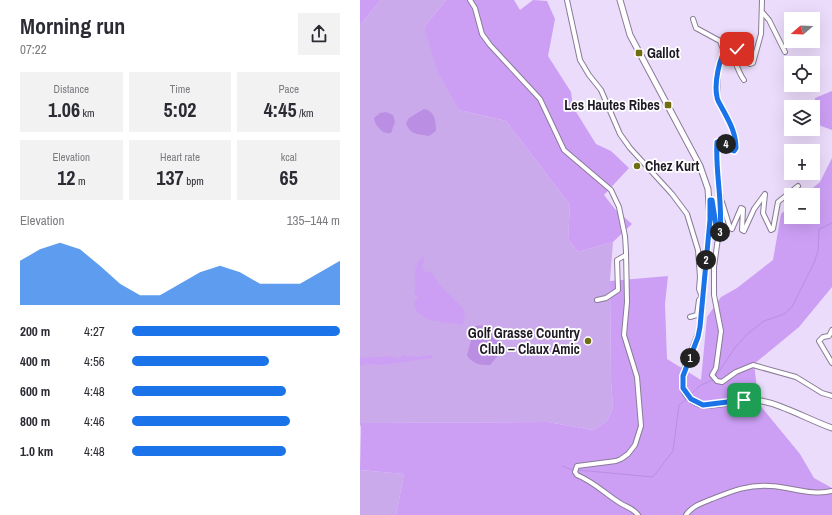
<!DOCTYPE html>
<meta charset="utf-8">
<style>
body{margin:0;font-family:"Archivo Narrow",sans-serif;background:#f2f2f3;color:#2b2b33;height:100vh;display:flex;flex-direction:column;font-size:15px;white-space:nowrap}
*{box-sizing:border-box;margin:0}
p{font-size:13px;color:#7c7c81}
.icon{flex:none;width:22px;height:22px;fill:none;stroke:currentColor;stroke-width:2;stroke-linecap:round;stroke-linejoin:round}
.map{position:relative;flex:1;overflow:hidden}
.side{display:flex;flex-direction:column;background:#fff;width:360px}
.side>*{flex:none}
.needle{width:26px;rotate:251deg}
.tools{position:absolute;left:424px;top:12px;display:grid;gap:8px}
.tools a{display:grid;place-items:center;width:36px;height:36px;border-radius:0px;background:#fff;box-shadow:0 4px 16px #0002;font-size:20px}
.pin{position:absolute;display:grid;place-items:center;width:34px;height:34px;color:#fff;margin:-17px;border-radius:8px;box-shadow:0 2px 6px #0006}
.km{position:absolute;width:20px;height:20px;margin:-10px;border-radius:50%;background:#222;color:#fff;font-size:11px;line-height:20px;text-align:center}
.round{display:grid;place-items:center;flex:none;width:42px;height:42px;border-radius:0px;background:#f2f2f3}
.headline{display:flex;align-items:center;justify-content:space-between;height:68px;padding:0 20px}
h1{font-size:22px;font-weight:700;line-height:30px}
.stats{display:grid;grid-template-columns:repeat(3,1fr);gap:6px;height:68px;padding:4px 20px}
.stats div{display:grid;align-content:center;border-radius:0px;background:#f2f2f3;text-align:center}
.stats b{font-size:20px;font-weight:700}
.stats small{font-size:11px;font-weight:400}
.stats p{font-size:11px}
.chart{height:112px;padding:8px 20px}
.chart p{display:flex;justify-content:space-between}
.chart svg{width:100%;height:72px;margin-top:4px;fill:#1a73e8;opacity:.7}
ul{padding:0 20px;list-style:none;font-size:13px}
li{display:grid;grid-template-columns:64px 48px 1fr;align-items:center;height:30px}
li i{height:10px;border-radius:5px;background:#1a73e8}
main{display:flex;flex:1;min-height:0}
.map>svg:first-child{display:block}
</style>
<main>
<section class="side">
<div class="headline"><div><h1>Morning run</h1><p>07:22</p></div><a class="round"><svg class="icon" aria-label="share" viewBox="0 0 24 24"><path d="M12 15V3M7 8l5-5 5 5M5 13v7h14v-7"/></svg></a></div>
<div class="stats">
<div><p>Distance</p><b>1.06<small> km</small></b></div>
<div><p>Time</p><b>5:02</b></div>
<div><p>Pace</p><b>4:45<small> /km</small></b></div>
</div>
<div class="stats">
<div><p>Elevation</p><b>12<small> m</small></b></div>
<div><p>Heart rate</p><b>137<small> bpm</small></b></div>
<div><p>kcal</p><b>65</b></div>
</div>
<div class="chart"><p><span>Elevation</span>135–144 m</p>
<svg viewBox="0 0 160 44" preserveAspectRatio="none"><path d="M0 44V17L10 10L20 6L30 10L40 20L50 31L60 38L70 38L80 31L90 24L100 20L110 24L120 31L130 31L140 31L150 24L160 17V44z"/></svg>
</div>
<ul>
<li><b>200 m</b>4:27<i style="width:100%"></i></li>
<li><b>400 m</b>4:56<i style="width:66%"></i></li>
<li><b>600 m</b>4:48<i style="width:74%"></i></li>
<li><b>800 m</b>4:46<i style="width:76%"></i></li>
<li><b>1.0 km</b>4:48<i style="width:74%"></i></li>
</ul>
</section>
<div class="map">
<svg width="472" height="515" viewBox="0 0 472 515">
<rect width="100%" height="100%" fill="#ebdcfb"/>
<!-- green -->
<g fill="#cbaaeb">
<path d="M21 0H86L64 27 99 110 146 121 210 205 208 239 218 252 253 242 250 281 251 382 253 407 247 421 233 430 188 422 2 423 0 427V25Z"/>
<path d="M0 470 44 474 36 515H0Z"/>
</g>
<!-- forest -->
<g fill="#cc9ff5">
<path d="M0 0H21L0 25Z"/>
<path d="M86 0H154L160 10 173 0 187 1 195 19 188 56 211 92 213 107 236 144 251 151 269 168 244 195 255 209 272 224 253 242 218 252 208 239 210 205 146 121 99 110 78 72 64 27Z"/>
<path d="M472 91V130L453 123 455 98Z"/>
<path d="M472 158V287L439 327 394 364 399 404 440 454 454 478 472 488V515H36L44 474 0 470 1 423 188 422 233 430 247 421 253 407 251 382 250 281 308 276 305 304 307 359 341 380 347 317 361 297 377 288 413 260 421 214 431 205V217H453V195H444L460 182Z"/>
<path d="M63 256 65 260 62 265 64 271 71 272 80 285 103 308 105 315 103 325 69 320 57 312 54 303 58 297 54 294C58 279 50 269 63 256Z"/>
<path d="M43 355 57 357 72 355 73 358 23 365 7 364 0 366V358L31 356 38 359Z"/>
</g>
<!-- water -->
<g fill="#ba8ee3">
<path d="M64 109C75 111 76 121 76 131L69 136C58 134 50 135 46 123L49 118Z"/>
<path d="M26 112 33 115 35 122 31 133C23 135 15 126 14 118L20 113Z"/>
<path d="M127 325 128 330 140 341 141 352 130 365C120 365 112 364 107 355L115 326Z"/>
</g>
<g fill="none" stroke-linecap="round" stroke-linejoin="round">
<!-- stream -->
<g stroke="#ba8ee3" stroke-width="1">
<path d="M356 376 374 349 386 335 404 321 424 314 432 307 454 263 458 251 459 229 472 223"/>
<path d="M332 393 341 385 353 380"/>
<path d="M202 466 213 470"/>
<path d="M218 470 293 477 313 451 319 405 326 399"/>
</g>
<!-- minor casing -->
<g stroke="#897b97" stroke-width="6">
<g id="minor">
<path d="M110 0 115 8 122 34 130 45 180 99 204 150 251 190 259 207 265 236 266 252 267 302 264 335 277 377 281 426 275 445 268 454 261 459 256 461 217 466 215 472 217 475C234 482 244 493 260 503 266 507 273 508 278 515"/>
<path d="M207 0 220 60 229 75 241 90 260 134 270 148 312 194 327 214 338 250 340 277 339 289 342 297 339 300 337 315 330 317"/>
<path d="M403 13 409 20 425 52"/>
<path d="M333 19 336 28 360 41 364 52C377 56 376 70 384 80"/>
<path d="M350 200H352L354 205 358 238 354 267V295L361 331 356 368 352 375 357 381 362 382 376 372 393 365 436 377 462 393 472 396"/>
<path d="M362 202 370 228 372 229 381 208 383 209 382 230 384 231 394 209 405 194 403 213 411 230 413 229 418 202 438 186"/>
<path d="M358 234 360 230 361 200 356 160 357 142C365 139 368 149 374 151L377 148 374 131 357 97 358 67 364 51 372 46 377 49 390 64 393 63 401 34 402 0"/>
<path d="M237 300 246 298 258 290 257 260 266 255"/>
<path d="M472 330 469 336 463 337 459 341 472 363"/>
<path d="M326 515C332 506 342 503 352 499 372 491 389 484 411 486 431 487 452 496 472 491"/>
</g>
</g>
<!-- major casing -->
<g stroke="#897b97" stroke-width="7">
<path id="major" d="M260 0 270 35 340 166 348 189 350 219 340 327C337 344 319 371 323 388 325 396 334 404 343 405 360 407 378 399 395 400 418 402 449 420 472 428"/>
</g>
<!-- minor -->
<use href="#minor" stroke="#fff" stroke-width="4"/>
<!-- major -->
<use href="#major" stroke="#fff" stroke-width="5"/>
</g>
<g fill="none" stroke-linecap="round" stroke-linejoin="round">
<!-- route casing -->
<g stroke="#fff" stroke-width="8">
<path id="route" d="M377 49 372 46 368 47C359 56 354 84 357 97 357 100 360 104 362 108 369 121 376 133 376 148L374 151C368 149 365 139 357 142 355 172 363 202 360 233L357 232 352 200H350V220L340 327 338 337 323 376V388L331 399 343 405 384 400"/>
</g>
<!-- route -->
<use href="#route" stroke="#1a73e8" stroke-width="5"/>
</g>
<!-- markers -->
<g fill="#6f6f12" stroke="#fff" stroke-width="1.5">
<rect x="275" y="49" width="8" height="8" rx="2"/>
<rect x="304" y="101" width="8" height="8" rx="2"/>
<circle cx="277" cy="166" r="4"/>
<circle cx="228" cy="341" r="4"/>
</g>
<g text-anchor="middle" dominant-baseline="central" stroke-width="3.5" stroke-linejoin="round" paint-order="stroke">
<!-- poi labels -->
<g font-size="14" font-weight="bold" fill="#1e1924" stroke="#fff" text-anchor="start">
<text x="287" y="53">Gallot</text>
<text x="300" y="105" text-anchor="end">Les Hautes Ribes</text>
<text x="285" y="166">Chez Kurt</text>
<text x="220" y="333" text-anchor="end">Golf Grasse Country<tspan x="220" dy="16">Club – Claux Amic</tspan></text>
</g>
</g>
</svg>
<div class="tools">
<a><svg class="needle" viewBox="-14 -14 28 28"><path d="M0-13l5 13h-10z" fill="#e53935"/><path d="M0 13l5-13h-10z" fill="#7c7c81"/></svg></a>
<a><svg class="icon" aria-label="locate" viewBox="0 0 24 24"><circle cx="12" cy="12" r="6"/><path d="M12 2v4M12 18v4M2 12h4M18 12h4"/></svg></a>
<a><svg class="icon" aria-label="layers" viewBox="0 0 24 24"><path d="M12 4l9 5-9 5-9-5zM3 14l9 5 9-5"/></svg></a>
<a>+</a>
<a>−</a>
</div>
<div class="pin" style="left:384px;top:400px;background:#1e9e55"><svg class="icon" aria-label="arrive" viewBox="0 0 24 24"><path d="M6 21V4h12l-3 4 3 4H6"/></svg></div>
<div class="pin" style="left:377px;top:49px;background:#d93025"><svg class="icon" aria-label="check" viewBox="0 0 24 24"><path d="M5 12l5 5 9-10"/></svg></div>
<b class="km" style="left:330px;top:358px">1</b>
<b class="km" style="left:346px;top:260px">2</b>
<b class="km" style="left:360px;top:232px">3</b>
<b class="km" style="left:366px;top:144px">4</b>
</div>
</main>
